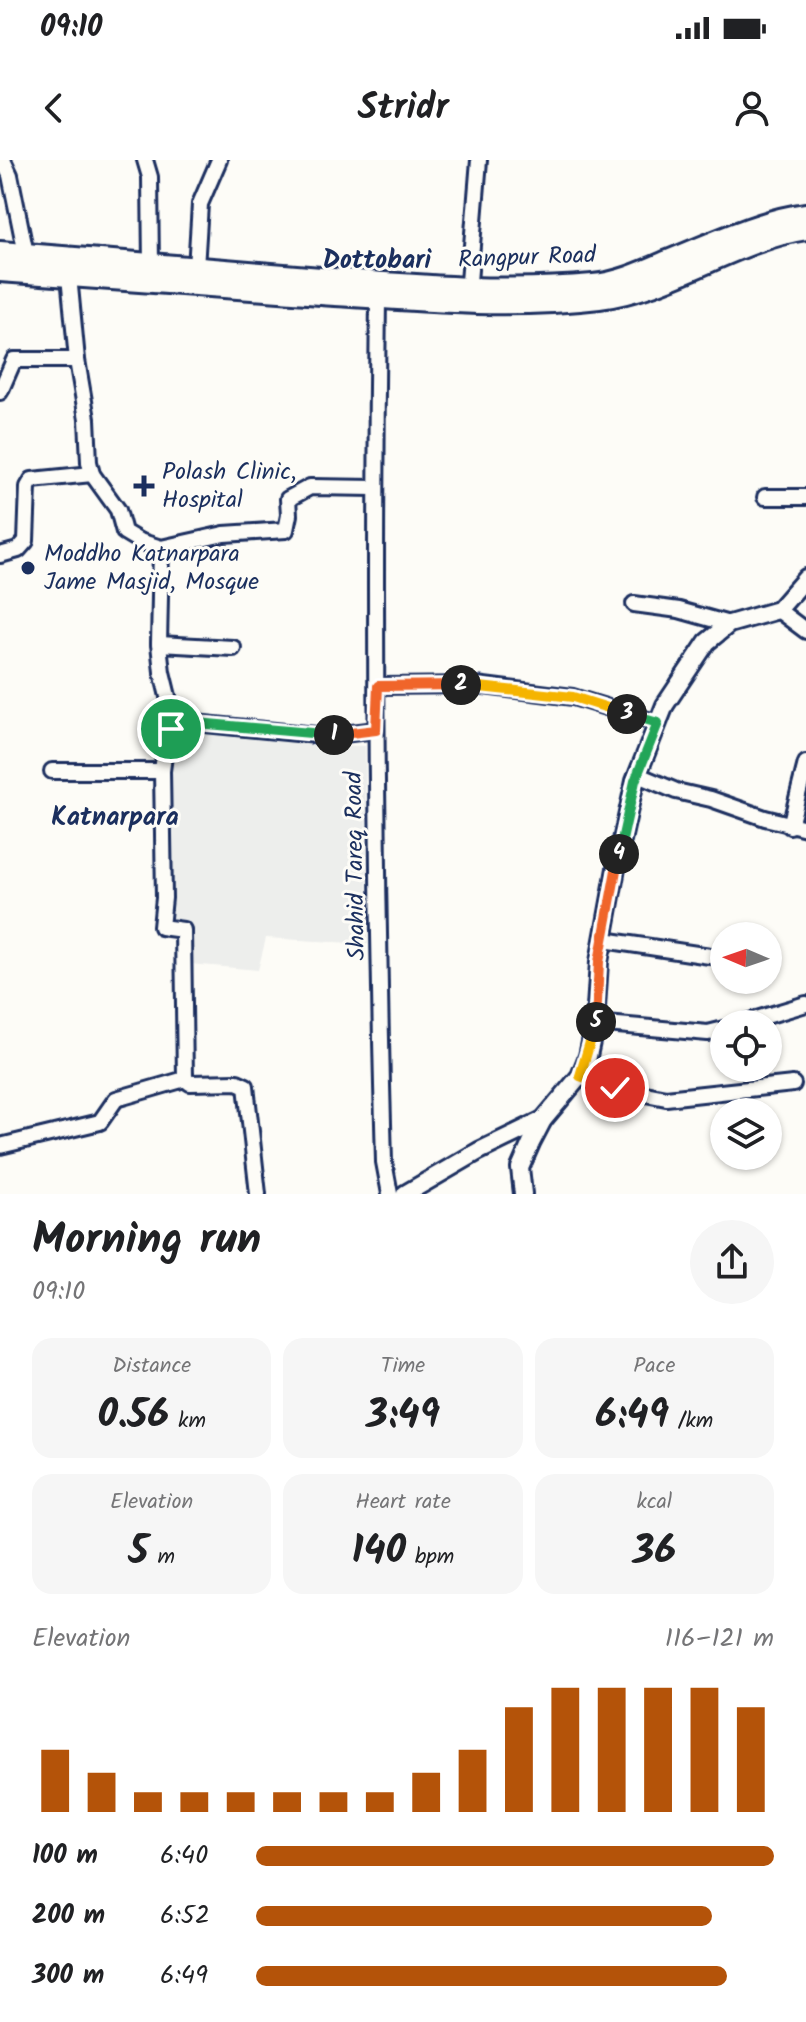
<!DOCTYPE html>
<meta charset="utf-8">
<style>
body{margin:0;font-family:Kalam,sans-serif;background:#f6f6f6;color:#202124;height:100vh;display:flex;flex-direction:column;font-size:30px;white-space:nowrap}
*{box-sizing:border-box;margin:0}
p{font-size:26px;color:#757577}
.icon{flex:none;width:44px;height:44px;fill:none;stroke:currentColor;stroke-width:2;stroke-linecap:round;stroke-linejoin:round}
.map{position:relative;height:1034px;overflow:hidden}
.panel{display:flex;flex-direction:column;background:#fff;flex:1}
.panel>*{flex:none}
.needle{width:52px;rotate:272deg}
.controls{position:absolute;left:710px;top:762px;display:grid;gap:16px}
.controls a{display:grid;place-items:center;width:72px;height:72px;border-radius:50%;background:#fff;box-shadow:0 2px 6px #0004;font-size:40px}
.pin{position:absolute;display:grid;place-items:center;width:68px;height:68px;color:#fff;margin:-34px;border:4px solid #fff;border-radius:50%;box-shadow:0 2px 8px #0007}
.km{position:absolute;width:40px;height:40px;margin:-20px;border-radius:50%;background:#222;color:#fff;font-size:22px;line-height:40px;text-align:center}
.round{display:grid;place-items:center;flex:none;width:84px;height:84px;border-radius:42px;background:#f6f6f6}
.headline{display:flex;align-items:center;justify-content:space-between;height:136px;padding:0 32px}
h1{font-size:44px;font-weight:700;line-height:60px}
.stats{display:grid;grid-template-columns:repeat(3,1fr);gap:12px;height:136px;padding:8px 32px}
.stats div{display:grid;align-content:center;border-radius:20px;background:#f6f6f6;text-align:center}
.stats b{font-size:40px;font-weight:700}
.stats small{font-size:22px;font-weight:400}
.stats p{font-size:22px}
.chart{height:224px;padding:16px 32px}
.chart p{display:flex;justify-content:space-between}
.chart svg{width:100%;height:144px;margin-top:8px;stroke:#b45309;stroke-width:6}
ul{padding:0 32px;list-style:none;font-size:26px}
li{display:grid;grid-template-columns:128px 96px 1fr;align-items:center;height:60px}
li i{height:20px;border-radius:10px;background:#b45309}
.status{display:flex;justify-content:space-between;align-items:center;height:56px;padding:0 40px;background:#fff;direction:ltr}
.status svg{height:22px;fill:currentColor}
header{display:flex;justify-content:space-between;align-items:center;height:104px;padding:0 32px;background:#fff;font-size:36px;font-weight:700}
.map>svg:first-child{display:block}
</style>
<div class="status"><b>09:10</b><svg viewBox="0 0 49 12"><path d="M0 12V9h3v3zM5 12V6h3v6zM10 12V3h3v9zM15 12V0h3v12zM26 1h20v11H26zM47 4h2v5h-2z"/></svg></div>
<header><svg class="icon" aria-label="back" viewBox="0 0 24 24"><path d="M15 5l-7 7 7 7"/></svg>Stridr<svg class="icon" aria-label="person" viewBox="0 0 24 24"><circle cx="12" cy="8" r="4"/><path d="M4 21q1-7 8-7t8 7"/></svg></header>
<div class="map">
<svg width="806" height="1034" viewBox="0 0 806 1034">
<rect width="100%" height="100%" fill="#fdfcf7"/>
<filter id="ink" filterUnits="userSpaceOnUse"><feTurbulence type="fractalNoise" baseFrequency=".0125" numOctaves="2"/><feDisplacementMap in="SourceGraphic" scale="16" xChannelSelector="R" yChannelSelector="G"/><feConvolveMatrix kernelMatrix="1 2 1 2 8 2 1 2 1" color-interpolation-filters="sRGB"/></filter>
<g filter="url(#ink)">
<!-- built -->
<path fill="#edeeec" d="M183 567 328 585 365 586 368 784 266 778 258 810 190 804 170 761 173 733 170 594Z"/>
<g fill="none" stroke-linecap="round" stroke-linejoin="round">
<!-- minor casing -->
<g stroke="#1b2f5e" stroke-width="20">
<g id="minor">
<path d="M3 0 10 15 26 94"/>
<path d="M145 0 150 17 151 106"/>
<path d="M196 108 200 44 219 0"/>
<path d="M69 116 77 200 87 259 89 302 92 314 118 350 124 372 139 381 161 388 159 484 162 512 174 561"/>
<path d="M468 134 479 0"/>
<path d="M378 138C374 426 376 714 384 1002L390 1034"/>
<path d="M0 232 14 200H77"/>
<path d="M765 337H806"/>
<path d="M161 388 224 374 286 370 289 355 288 339 310 327 375 328"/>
<path d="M0 395 18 390 26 381 28 327 32 320 92 314"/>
<path d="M634 444 679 450 729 464"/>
<path d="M778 450 806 471"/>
<path d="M159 484 233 488"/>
<path d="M378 526 476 525 573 537 658 563"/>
<path d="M174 561 165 588 162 611 164 738 161 767 183 770 185 919 190 923 237 922 246 926 258 1034"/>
<path d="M174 561 327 576 376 570"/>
<path d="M52 611H162"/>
<path d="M638 615 676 631 711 639 765 658 806 668"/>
<path d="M790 666 806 603"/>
<path d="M604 780 710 796"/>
<path d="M595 863 708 873 724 869"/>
<path d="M740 864 806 844"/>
<path d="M580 916 615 928 666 938 793 924"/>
<path d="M0 986 100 962 116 939 185 919"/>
</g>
</g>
<!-- major casing -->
<g stroke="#1b2f5e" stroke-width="22">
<g id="major">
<path d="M405 1034 479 991 543 960"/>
<path d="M523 1034 520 1008 531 983 543 960 580 916 588 896 595 863 599 802 617 703 635 621 665 545 707 482 729 464 778 450 806 418"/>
</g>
</g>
<!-- highway casing -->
<g stroke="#1b2f5e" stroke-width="26">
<g id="highway">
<path d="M0 92C111 100 222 110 333 119 419 126 507 133 593 125 619 123 645 111 668 101 710 84 761 60 806 54"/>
<path d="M0 111C107 119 214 126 321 134 413 140 507 149 599 138 672 129 734 80 806 69"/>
</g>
</g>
<!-- minor -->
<use href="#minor" stroke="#fdfcf7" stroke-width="14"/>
<!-- major -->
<use href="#major" stroke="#fdfcf7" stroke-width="16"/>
<!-- highway -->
<use href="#highway" stroke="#fdfcf7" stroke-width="20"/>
</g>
</g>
<g fill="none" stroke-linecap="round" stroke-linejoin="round" filter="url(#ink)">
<!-- split-1 casing -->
<g stroke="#fff" stroke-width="16">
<path id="split-1" d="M171 569 174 561 334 575"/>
</g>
<!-- split-2 casing -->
<g stroke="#fff" stroke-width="16">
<path id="split-2" d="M334 575 376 570 378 526 461 525"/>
</g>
<!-- split-3 casing -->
<g stroke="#fff" stroke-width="16">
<path id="split-3" d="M461 525 573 537 627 554"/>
</g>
<!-- split-4 casing -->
<g stroke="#fff" stroke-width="16">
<path id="split-4" d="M619 694 635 621 658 563 627 554"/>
</g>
<!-- split-5 casing -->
<g stroke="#fff" stroke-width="16">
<path id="split-5" d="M596 862 599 802 619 694"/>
</g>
<!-- split-6 casing -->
<g stroke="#fff" stroke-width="16">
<path id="split-6" d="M596 862 580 916 615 928"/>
</g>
<!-- split-1 -->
<use href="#split-1" stroke="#22a559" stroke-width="10"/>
<!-- split-2 -->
<use href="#split-2" stroke="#f0652b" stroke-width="10"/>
<!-- split-3 -->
<use href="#split-3" stroke="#f5b400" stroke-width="10"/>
<!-- split-4 -->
<use href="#split-4" stroke="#22a559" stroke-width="10"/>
<!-- split-5 -->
<use href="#split-5" stroke="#f0652b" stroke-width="10"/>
<!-- split-6 -->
<use href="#split-6" stroke="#f5b400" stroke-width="10"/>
</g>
<!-- markers -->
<g fill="#1b2f5e" stroke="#fdfcf7" stroke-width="3">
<path d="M140 314h8v8h8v8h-8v8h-8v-8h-8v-8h8z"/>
<circle cx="28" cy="408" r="8"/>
</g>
<g text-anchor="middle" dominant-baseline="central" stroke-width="6" stroke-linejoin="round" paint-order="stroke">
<!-- street labels -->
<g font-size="24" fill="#1b2f5e" stroke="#fdfcf7">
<text transform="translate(527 98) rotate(-2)">Rangpur Road</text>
<text transform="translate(356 706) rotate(-91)">Shahid Tareq Road</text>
</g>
<!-- poi labels -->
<g font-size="24" fill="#1b2f5e" stroke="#fdfcf7" text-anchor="start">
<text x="162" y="312">Polash Clinic,<tspan x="162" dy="28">Hospital</tspan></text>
<text x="44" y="394">Moddho Katnarpara<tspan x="44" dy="28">Jame Masjid, Mosque</tspan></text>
</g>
<!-- neighbourhood labels -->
<g font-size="26" font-weight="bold" fill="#1b2f5e" stroke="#fdfcf7">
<text x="377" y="101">Dottobari</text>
<text x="115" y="658">Katnarpara</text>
</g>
</g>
</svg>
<div class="controls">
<a><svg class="needle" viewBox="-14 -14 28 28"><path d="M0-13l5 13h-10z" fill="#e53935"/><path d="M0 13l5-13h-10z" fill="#757577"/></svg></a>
<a><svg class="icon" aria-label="locate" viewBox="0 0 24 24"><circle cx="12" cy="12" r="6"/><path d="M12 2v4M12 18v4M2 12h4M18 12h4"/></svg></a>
<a><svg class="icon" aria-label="layers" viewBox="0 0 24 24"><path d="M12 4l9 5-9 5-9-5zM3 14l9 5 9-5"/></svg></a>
</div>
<div class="pin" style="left:171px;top:569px;background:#1e9e55"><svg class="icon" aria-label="arrive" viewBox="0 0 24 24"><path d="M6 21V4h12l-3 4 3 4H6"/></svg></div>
<div class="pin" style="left:615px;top:928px;background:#d93025"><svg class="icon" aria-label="check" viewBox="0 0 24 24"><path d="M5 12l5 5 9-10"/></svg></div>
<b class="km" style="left:334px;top:575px">1</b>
<b class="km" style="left:461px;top:525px">2</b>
<b class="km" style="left:627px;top:554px">3</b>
<b class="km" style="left:619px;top:694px">4</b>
<b class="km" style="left:596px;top:862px">5</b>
</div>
<section class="panel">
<div class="headline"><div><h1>Morning run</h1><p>09:10</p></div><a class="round"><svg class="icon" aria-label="share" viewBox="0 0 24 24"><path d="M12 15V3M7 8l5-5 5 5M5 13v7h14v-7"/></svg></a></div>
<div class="stats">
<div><p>Distance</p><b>0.56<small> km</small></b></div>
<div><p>Time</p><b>3:49</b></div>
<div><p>Pace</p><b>6:49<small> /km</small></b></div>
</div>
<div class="stats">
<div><p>Elevation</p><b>5<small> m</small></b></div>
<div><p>Heart rate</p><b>140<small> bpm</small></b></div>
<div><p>kcal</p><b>36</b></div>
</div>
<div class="chart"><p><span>Elevation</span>116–121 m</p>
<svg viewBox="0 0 160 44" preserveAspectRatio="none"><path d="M5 44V25M15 44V32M25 44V38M35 44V38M45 44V38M55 44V38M65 44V38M75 44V38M85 44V32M95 44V25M105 44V12M115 44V6M125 44V6M135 44V6M145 44V6M155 44V12"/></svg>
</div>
<ul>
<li><b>100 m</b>6:40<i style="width:100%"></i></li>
<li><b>200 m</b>6:52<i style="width:88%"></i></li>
<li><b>300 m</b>6:49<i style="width:91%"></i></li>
</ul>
</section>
